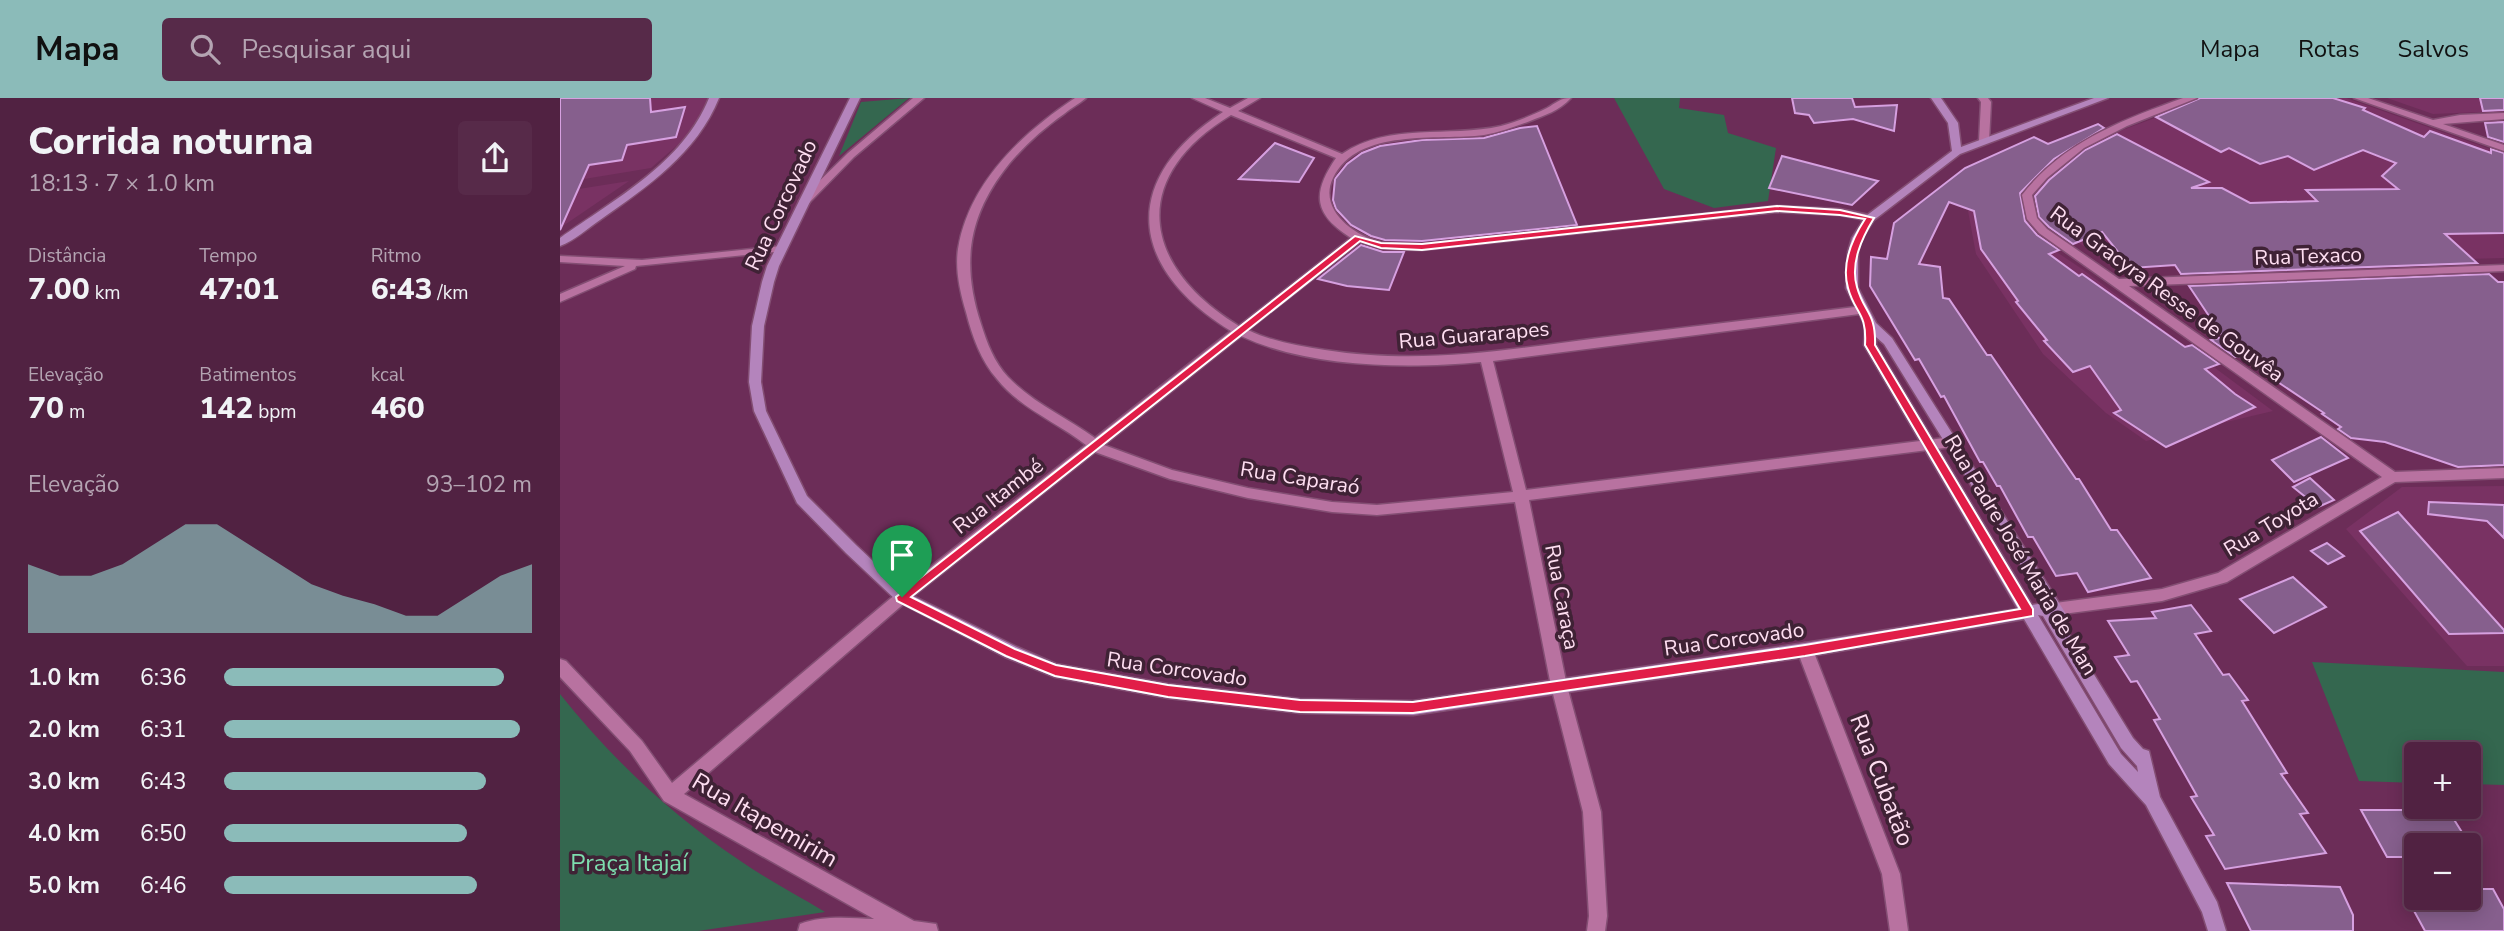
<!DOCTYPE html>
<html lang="pt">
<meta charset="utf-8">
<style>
body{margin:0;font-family:"Nunito Sans",sans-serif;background:#572a49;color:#f1f3f6;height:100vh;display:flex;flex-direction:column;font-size:26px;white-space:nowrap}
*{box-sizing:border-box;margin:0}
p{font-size:23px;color:#b4a4b2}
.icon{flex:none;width:38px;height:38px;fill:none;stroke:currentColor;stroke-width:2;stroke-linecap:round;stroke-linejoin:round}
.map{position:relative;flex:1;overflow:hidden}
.panel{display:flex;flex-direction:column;background:#512242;width:560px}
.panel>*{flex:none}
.buttons{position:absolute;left:1844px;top:644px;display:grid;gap:14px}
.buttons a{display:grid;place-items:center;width:77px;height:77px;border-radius:7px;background:#512242;box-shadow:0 4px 18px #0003,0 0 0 2px #673f5b;font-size:35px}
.pin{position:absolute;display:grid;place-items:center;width:60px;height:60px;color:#fff;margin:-72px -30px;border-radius:50% 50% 50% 0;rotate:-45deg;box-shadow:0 0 7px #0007}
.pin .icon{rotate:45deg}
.round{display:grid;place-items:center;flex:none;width:74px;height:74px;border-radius:7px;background:#572a49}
.headline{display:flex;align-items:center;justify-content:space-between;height:119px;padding:0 28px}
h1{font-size:38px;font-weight:800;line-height:52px}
.stats{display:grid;grid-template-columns:repeat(3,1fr);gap:10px;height:119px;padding:7px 28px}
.stats div{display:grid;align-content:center}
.stats b{font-size:30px;font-weight:800}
.stats small{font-size:19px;font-weight:400}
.stats p{font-size:19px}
.chart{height:196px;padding:14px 28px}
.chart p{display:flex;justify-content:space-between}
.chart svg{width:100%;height:126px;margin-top:7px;fill:#8bbbb9;opacity:.7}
ul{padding:0 28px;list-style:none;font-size:23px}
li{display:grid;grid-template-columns:112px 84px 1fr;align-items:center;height:52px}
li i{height:18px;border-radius:9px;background:#8bbbb9}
header{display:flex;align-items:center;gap:42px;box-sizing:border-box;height:98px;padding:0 35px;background:#8bbbb9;color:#111}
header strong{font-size:33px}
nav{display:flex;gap:38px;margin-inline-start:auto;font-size:24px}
.search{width:490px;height:63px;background:#572a49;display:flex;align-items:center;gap:18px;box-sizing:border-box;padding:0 24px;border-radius:7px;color:#b4a4b2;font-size:26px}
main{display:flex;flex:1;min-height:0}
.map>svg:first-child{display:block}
</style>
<header>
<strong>Mapa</strong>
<div class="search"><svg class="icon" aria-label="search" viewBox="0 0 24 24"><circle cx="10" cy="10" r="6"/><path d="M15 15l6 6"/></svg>Pesquisar aqui</div>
<nav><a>Mapa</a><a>Rotas</a><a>Salvos</a></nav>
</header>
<main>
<section class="panel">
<div class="headline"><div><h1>Corrida noturna</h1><p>18:13 · 7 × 1.0 km</p></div><a class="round"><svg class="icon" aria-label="share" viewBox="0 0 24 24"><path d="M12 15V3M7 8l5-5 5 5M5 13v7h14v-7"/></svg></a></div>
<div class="stats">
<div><p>Distância</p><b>7.00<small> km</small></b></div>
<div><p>Tempo</p><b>47:01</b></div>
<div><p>Ritmo</p><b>6:43<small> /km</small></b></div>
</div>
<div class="stats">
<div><p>Elevação</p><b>70<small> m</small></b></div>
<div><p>Batimentos</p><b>142<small> bpm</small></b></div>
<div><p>kcal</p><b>460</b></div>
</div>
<div class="chart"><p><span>Elevação</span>93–102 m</p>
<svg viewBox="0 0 160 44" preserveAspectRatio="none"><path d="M0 44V20L10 24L20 24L30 20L40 13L50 6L60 6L70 13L80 20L90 27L100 31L110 34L120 38L130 38L140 31L150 24L160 20V44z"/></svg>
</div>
<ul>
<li><b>1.0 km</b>6:36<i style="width:91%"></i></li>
<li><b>2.0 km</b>6:31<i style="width:96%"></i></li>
<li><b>3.0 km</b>6:43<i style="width:85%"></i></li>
<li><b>4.0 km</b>6:50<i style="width:79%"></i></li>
<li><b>5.0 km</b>6:46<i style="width:82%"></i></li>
</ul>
</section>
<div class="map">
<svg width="1944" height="833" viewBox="0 0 1944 833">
<rect width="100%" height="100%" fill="#6c2d58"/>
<!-- built -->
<g fill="#793263">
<path d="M65 0H149L145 12 121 44 91 70 0 85Z"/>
<path d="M1649 0H1786L1944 56V160L1557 170 1490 126 1472 92 1546 38Z"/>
<path d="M1827 0H1944V13L1873 16Z"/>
<path d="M69 83 0 130V94Z"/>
<path d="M1425 106 1522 171 1713 313 1586 343 1546 315 1483 256 1416 156 1408 113Z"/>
<path d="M1944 388V568H1907L1786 431 1842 389Z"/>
</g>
<!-- green -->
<g fill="#34674f">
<path d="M349 0 279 58 301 4Z"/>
<path d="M1054 0H1120L1119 10 1164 17 1168 35 1216 50 1208 103 1154 110 1104 91Z"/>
<path d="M1752 564 1944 574V687L1909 686V656H1857V685L1799 683Z"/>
<path d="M0 596C52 661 112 718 182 764 208 782 237 797 265 814L138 833H0Z"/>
</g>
<!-- building -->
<g fill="#865f8d" stroke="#d6a0e0" stroke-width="2">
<path d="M0 0H90L91 14 125 9 116 39 67 47 62 62 29 67 0 132Z"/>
<path d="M1232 0H1292L1295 9 1337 7 1334 33 1293 21 1254 25 1249 17 1235 15Z"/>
<path d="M1640 0H1773L1805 10 1803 12 1864 39 1870 33 1931 55V51L1944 55V135L1885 136 1917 165 1621 176 1615 167 1571 170 1542 134 1513 146 1489 129 1479 119 1475 98 1489 82 1525 52 1557 36 1649 84 1631 90H1662L1690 105 1757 103 1746 92 1838 91 1822 78 1836 65 1803 52 1754 72 1728 58 1700 66 1669 50 1661 54 1596 19Z"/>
<path d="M1920 0H1944V12L1923 13Z"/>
<path d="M1944 24V44L1928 39 1925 25Z"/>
<path d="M1538 26 1544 30 1494 61 1460 95 1465 123 1477 137 1499 152 1489 156 1519 178 1522 176 1625 249 1632 247 1659 266 1645 271 1675 296 1695 309 1606 349 1554 315 1561 312 1530 268 1513 274 1484 243 1487 242 1456 204 1458 203 1421 151 1414 113 1389 104 1359 166 1380 169 1383 200 1389 201 1427 257H1431L1516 381H1519L1551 432H1557L1591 480 1528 494 1517 475 1496 478 1473 439H1468L1440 388H1437L1423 364H1420L1384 298 1381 299 1359 261 1355 262 1310 188 1311 159 1327 161 1334 125 1405 70 1474 39 1488 46Z"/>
<path d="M977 28 1017 127 862 143 825 142 811 138 791 127 776 111 773 102 775 81 787 66 802 55 820 48 862 42 924 40 960 30Z"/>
<path d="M715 45 754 60 739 84 679 81Z"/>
<path d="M1222 58 1318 83 1292 107 1209 90Z"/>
<path d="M801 147 823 154H844L829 192 787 188 758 181Z"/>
<path d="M1929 176 1938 184H1944V367L1898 369 1825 344 1791 340 1778 331 1781 329 1762 316 1764 315 1679 258 1675 259 1651 242 1663 239 1629 188Z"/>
<path d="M1761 339 1788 360 1734 384 1712 362Z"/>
<path d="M1750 380 1774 402 1758 409 1733 389Z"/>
<path d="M1869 404 1944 407V440L1927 423 1868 416Z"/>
<path d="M1838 414 1944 532V535L1889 536 1800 433Z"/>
<path d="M1767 445 1784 458 1768 466 1751 453Z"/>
<path d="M1733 479 1766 509 1714 535 1680 501Z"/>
<path d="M1631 507 1651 533 1635 536 1663 577 1669 576 1688 602 1682 603 1727 675 1721 676 1748 715 1740 716 1766 755 1665 771 1646 738 1654 737 1631 699 1637 698 1594 622 1600 621 1577 583 1571 584 1555 559 1569 557 1548 523 1596 520 1592 514Z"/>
<path d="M1801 712H1888L1910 747H1857V759H1827Z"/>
<path d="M1667 785 1780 789 1793 817V833H1691Z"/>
<path d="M1909 791H1933L1944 811V833H1865L1847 800H1909Z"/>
</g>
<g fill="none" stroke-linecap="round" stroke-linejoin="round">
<!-- street casing -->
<g stroke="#834e73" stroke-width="3">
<g id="street">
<path d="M353 0H364L294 59 247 107H239V103L288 55Z"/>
<path d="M515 0H526C519 6 511 10 504 16 484 30 465 47 449 66 408 117 401 165 421 226 427 245 434 264 448 279 473 305 506 319 535 340L671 233C569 171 558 82 663 14L632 0H645L670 10 688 0H700L678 13 782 56C829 24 889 40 941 28 956 24 973 17 987 10 996 5 1000 0 1011 0 999 13 985 17 970 23 954 29 940 34 924 37 877 43 798 29 773 80 758 111 793 137 820 144 833 147 848 145 862 146L1217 108 1280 111 1314 118 1315 120 1310 123 1280 117 1217 114 862 152 824 151 800 144 688 232C713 244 739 248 765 252 861 267 945 252 1039 240 1127 229 1215 219 1303 208L1307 209V215L933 263 966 392 1392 339 1397 341 1399 344 1397 347 1392 349 969 402 1007 588 1041 714 1047 818 1045 833H1027L1029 818 1023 714 991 588 955 404 817 417 772 414 688 400 610 381 535 354 347 503 124 696 354 823 376 826 378 833H238L240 826C263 817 290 820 314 821L104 703 70 653 0 579V561L6 563 82 643 112 685 337 495 526 347C497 324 461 311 437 281 421 263 412 238 406 214 400 194 395 172 398 151 409 85 461 36 515 0ZM671 17 776 60C752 95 753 116 791 140L679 228C582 169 567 80 671 17ZM681 238C749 270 848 271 921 264L953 394 817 407 772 404 688 390 612 372 544 347Z"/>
<path d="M1418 0H1428L1431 4 1429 43 1424 46 1419 43 1421 4Z"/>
<path d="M1623 0H1637L1567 28 1524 50 1487 80 1472 97 1477 120 1487 131 1559 181 1944 167V173L1569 188 1835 374 1944 370V380L1835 384 1667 484 1602 503 1495 517 1490 515 1487 511 1490 507 1495 505 1602 491 1658 475 1822 379 1479 135 1467 121 1462 97C1503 44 1562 22 1623 0Z"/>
<path d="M1794 0H1808L1873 22 1900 17 1944 15V21L1883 26 1944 47V53Z"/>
<path d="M221 148 226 151 225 153 76 168 75 171 0 204V196L65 168 0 164V158L82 162Z"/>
<path d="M1245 545 1251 547 1253 552 1340 776 1348 833H1330L1322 776 1237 552 1239 547Z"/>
</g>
</g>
<!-- secondary casing -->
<g stroke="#834e73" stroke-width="3">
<g id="secondary">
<path d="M149 0H159C137 55 87 89 40 122 28 130 14 143 0 148V140C55 101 123 65 149 0Z"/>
<path d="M290 0H300L219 168 214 184 204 228 201 284 206 313 247 398 296 447 347 495 457 549 496 566 608 586 740 601 853 603 1245 545 1458 511 1304 247 1305 227 1286 190 1288 154 1292 140 1306 118 1392 53 1388 25 1371 0H1381L1398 25 1401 49 1534 0H1548L1400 56 1314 122 1302 140 1298 154V190L1316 225 1332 240 1506 516 1509 520 1503 526 1573 640 1583 651 1589 653 1600 699 1657 804 1666 833H1648L1642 814 1586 707 1549 666 1464 521 1245 559 853 617 740 615 608 600 495 579 445 559 337 503 286 455 237 405 194 313 189 284 192 228 202 184 207 168ZM1316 239 1324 246 1484 505 1472 507 1316 247ZM1478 517 1483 518 1561 650 1577 668 1578 674 1561 656Z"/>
</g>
</g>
<!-- street -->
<use href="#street" fill="#b872a0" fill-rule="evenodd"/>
<!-- secondary -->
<use href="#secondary" fill="#b484bc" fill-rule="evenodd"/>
</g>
<!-- route -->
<path fill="#e11d48" stroke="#fff" stroke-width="2" fill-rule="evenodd" d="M1217 108 1280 112 1314 120C1302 140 1290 165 1297 189 1304 215 1316 214 1315 247L1473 511V518L1245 558 853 615 740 614 608 599 495 578 446 558 337 503 336 499 795 138 821 145 862 146ZM1217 113 1280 117 1305 121C1292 141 1281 166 1288 190 1295 216 1307 214 1305 247L1460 511 1245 547 853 604 740 602 608 587 496 567 455 551 351 499 800 143 821 150 862 152Z"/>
<g text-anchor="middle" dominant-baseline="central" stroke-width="7" stroke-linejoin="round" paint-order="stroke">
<!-- street labels -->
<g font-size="21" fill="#fedef1" stroke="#3f2235">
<text transform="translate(221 107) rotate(-65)">Rua Corcovado</text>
<text transform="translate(1748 158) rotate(-2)">Rua Texaco</text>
<text transform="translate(1607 196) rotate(36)">Rua Gracyra Resse de Gouvêa</text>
<text transform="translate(914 237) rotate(-5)">Rua Guararapes</text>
<text transform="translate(740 380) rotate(9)">Rua Caparaó</text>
<text transform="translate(438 398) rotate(-38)">Rua Itambé</text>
<text transform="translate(1711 426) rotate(-31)">Rua Toyota</text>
<text transform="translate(1461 457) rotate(59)">Rua Padre José Maria de Man</text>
<text transform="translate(1002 499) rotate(79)">Rua Caraça</text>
<text transform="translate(1174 541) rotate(-8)">Rua Corcovado</text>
<text transform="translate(617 571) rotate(8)">Rua Corcovado</text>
</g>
<!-- near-street labels -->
<g font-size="24" fill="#fedef1" stroke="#3f2235">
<text transform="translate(1322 682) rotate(69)">Rua Cubatão</text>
<text transform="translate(205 722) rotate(30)">Rua Itapemirim</text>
</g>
<!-- near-park labels -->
<g font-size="24" fill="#7dddae" stroke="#3f2235">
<text x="69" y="765">Praça Itajaí</text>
</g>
</g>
</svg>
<div class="buttons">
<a>+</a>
<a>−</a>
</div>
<div class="pin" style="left:342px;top:499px;background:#1e9e55"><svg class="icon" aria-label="arrive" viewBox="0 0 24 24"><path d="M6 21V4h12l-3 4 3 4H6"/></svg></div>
</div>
</main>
